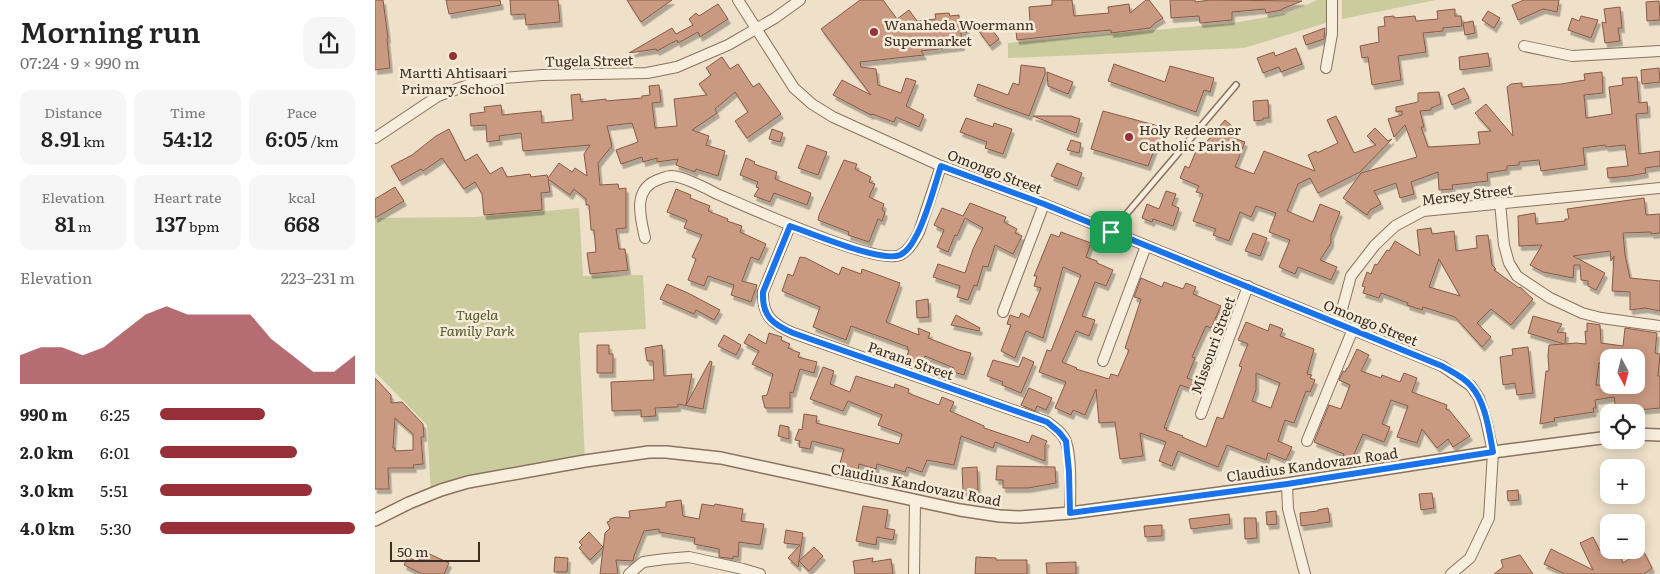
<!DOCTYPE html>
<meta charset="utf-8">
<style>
body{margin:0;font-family:Literata,serif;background:#f6f6f6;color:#222;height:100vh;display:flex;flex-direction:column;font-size:19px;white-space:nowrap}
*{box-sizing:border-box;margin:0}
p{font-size:16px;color:#767676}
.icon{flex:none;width:28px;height:28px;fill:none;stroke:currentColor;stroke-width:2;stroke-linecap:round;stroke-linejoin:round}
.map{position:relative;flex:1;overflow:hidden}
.sheet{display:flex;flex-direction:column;background:#fff;width:375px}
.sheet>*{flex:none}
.needle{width:32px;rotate:173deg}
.controls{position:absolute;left:1225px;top:349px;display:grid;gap:10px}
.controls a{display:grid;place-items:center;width:45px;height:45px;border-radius:10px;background:#fff;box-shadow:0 2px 12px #0003;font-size:25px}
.scale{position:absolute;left:15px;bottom:12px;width:90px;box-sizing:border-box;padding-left:5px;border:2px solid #3b2b21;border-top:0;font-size:14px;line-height:18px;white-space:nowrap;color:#3b2b21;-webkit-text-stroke:4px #f5ebd9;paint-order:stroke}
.pin{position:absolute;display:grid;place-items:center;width:42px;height:42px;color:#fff;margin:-21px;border-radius:10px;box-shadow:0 2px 8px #0006}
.round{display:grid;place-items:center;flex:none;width:52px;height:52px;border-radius:15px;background:#f6f6f6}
.overview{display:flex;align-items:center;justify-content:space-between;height:85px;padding:0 20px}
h1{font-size:28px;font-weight:600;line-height:38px}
.metrics{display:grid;grid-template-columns:repeat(3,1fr);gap:8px;height:85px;padding:5px 20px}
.metrics div{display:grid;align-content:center;border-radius:12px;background:#f6f6f6;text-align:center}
.metrics b{font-size:21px;font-weight:600}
.metrics small{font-size:14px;font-weight:400}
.metrics p{font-size:14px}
.chart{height:140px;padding:10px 20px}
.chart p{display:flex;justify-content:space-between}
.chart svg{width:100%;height:90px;margin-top:5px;fill:#973039;opacity:.7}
ul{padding:0 20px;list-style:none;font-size:16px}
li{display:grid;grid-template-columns:80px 60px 1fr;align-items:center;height:38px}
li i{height:12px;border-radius:6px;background:#973039}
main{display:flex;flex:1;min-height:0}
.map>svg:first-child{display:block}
</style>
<main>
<section class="sheet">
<div class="overview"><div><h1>Morning run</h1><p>07:24 · 9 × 990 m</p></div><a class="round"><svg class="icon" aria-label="share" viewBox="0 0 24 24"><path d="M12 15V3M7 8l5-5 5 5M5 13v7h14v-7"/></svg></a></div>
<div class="metrics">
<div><p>Distance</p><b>8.91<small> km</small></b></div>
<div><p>Time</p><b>54:12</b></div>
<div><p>Pace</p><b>6:05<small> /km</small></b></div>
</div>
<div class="metrics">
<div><p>Elevation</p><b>81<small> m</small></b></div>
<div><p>Heart rate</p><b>137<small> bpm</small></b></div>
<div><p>kcal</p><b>668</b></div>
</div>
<div class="chart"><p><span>Elevation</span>223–231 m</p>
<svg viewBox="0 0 160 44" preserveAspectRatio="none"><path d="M0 44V30L10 26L20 26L30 30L40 26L50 18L60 10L70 6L80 10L90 10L100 10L110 10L120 22L130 30L140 38L150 38L160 30V44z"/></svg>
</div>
<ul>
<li><b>990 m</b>6:25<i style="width:54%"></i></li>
<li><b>2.0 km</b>6:01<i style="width:70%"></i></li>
<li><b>3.0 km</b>5:51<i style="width:78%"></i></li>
<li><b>4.0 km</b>5:30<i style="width:100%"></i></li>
</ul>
</section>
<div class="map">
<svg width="1285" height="574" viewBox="0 0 1285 574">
<defs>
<filter id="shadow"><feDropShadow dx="2.5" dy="4.5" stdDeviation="0" flood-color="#0004"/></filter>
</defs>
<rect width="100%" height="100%" fill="#eee0c9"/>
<!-- green -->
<g fill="#cacc9d">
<path d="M942 0H957V21L869 48 633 58V43L859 23 914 13Z"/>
<path d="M967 0H1061L967 19Z"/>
<path d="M204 208 208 276 268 275 271 329 204 333 210 461 56 494 52 425 0 372V218L100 217Z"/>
</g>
<!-- building -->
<g fill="#ca9981" stroke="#885a45" fill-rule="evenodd" filter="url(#shadow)">
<path d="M0 0H8L13 38 12 39 15 68 0 70Z"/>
<path d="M71 0H125L126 5 74 14Z"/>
<path d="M135 0H183L185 22 151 25 150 14 136 15Z"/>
<path d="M252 0H297L266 22Z"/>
<path d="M485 0H508L522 19 534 10 542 21 561 19 560 14 574 13 575 16 584 15V22L590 21 592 32 586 33 587 46 546 51 549 55 485 62 486 67 501 69 503 85 526 93 531 78 541 81 531 106 549 115 544 127 521 117 519 122 497 114 496 115 458 95 467 80 496 95 446 29Z"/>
<path d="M677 0H697L699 16 734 13 733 7 754 4 755 13 771 0H774L788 18 780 23 775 28 736 33V30L704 33 642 40 640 23 655 21 654 7 677 5Z"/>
<path d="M795 0H820V2L835 0 927 1 907 9V10L891 13 890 9 857 12V20L825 23 824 16 796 18Z"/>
<path d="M1149 0H1184L1182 12 1168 9 1143 20 1137 5Z"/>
<path d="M1284 1 1285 20 1272 21 1271 2Z"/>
<path d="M343 4 353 19 325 37 323 32 303 43 302 40 282 51 281 49 254 53 297 28 301 34 318 25 314 19 321 13 324 16Z"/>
<path d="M1245 7 1247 28H1243L1245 41 1230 43 1227 22 1231 23 1229 9Z"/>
<path d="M1080 9V16H1086L1087 26 1068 28V31L1048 33 1051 52 1023 56 1026 80 997 85 993 57 987 58 985 46 1004 42 1003 27 1010 26 1009 17 1019 16V18L1040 16 1041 21 1063 19 1062 11Z"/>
<path d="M1113 11 1125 18 1119 28 1107 20Z"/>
<path d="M1206 16 1223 20 1216 38 1193 30 1197 18 1204 21Z"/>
<path d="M1098 21 1100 33 1090 35 1088 23Z"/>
<path d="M612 23 624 39 615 46 603 30Z"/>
<path d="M950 28 949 39 931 45 928 36Z"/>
<path d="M921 48 927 64 906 72 904 67 888 73 882 58 899 52 900 56Z"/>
<path d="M1113 53 1115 66 1085 70 1084 57Z"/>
<path d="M347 57 355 69 363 64 378 87 384 83 406 114 372 138 360 121 373 112 360 92 340 109 342 113 317 130 334 136 331 145 350 151 343 176 321 169 320 172 301 165 303 159 282 162V158L268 162 267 157 246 164 241 150 263 142 257 123 232 126 237 146 223 163 225 185 243 184 244 189 251 188V228L241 229 244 249H250L253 270 215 274 212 253 221 252 219 230H216L214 205H211V199L199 189 195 195 173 179 175 192 166 193 167 210 109 215 107 194 100 182 89 189 67 158 48 171 46 169 25 181 16 166 37 155 61 136 74 129 90 161 102 154 115 174 127 167 132 177 155 174 156 177 172 175 173 178 184 163 197 172 200 168 212 176 209 154 215 145 148 151 146 133 124 136 125 140 112 142 111 125 96 126 95 114 110 112 109 107 126 105 127 115 166 111 167 123 198 120 196 95 205 94 206 102 231 99V101L267 98V96L275 95 274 86 284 85 286 102 277 103 280 128 302 126 299 99 332 95 324 84 336 75 331 68Z"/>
<path d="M739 64 790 82 795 66 839 78 835 92 829 90 821 112 733 81Z"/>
<path d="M646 65 670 68V74L654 116 599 96 603 84 633 95 638 83 644 85Z"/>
<path d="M1284 68 1285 82 1267 84 1266 70Z"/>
<path d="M672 72 698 82 693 94 673 86Z"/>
<path d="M1227 72 1228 93 1209 95 1211 118 1237 114 1234 87 1248 85 1247 78 1262 77 1264 103 1272 102 1273 113 1261 114 1264 154 1285 151V166L1270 168 1271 173 1254 176 1233 178 1232 168 1253 166 1250 145 1231 147 1230 145 1208 148 1210 165 1166 171 1164 160 1144 162V165L1132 166V170L1112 173 1113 181 1077 185 1078 189 1064 190 1063 172 1036 182 1039 194 1025 198 1021 183 999 191 1006 204 995 210 992 215 968 198 986 173 1042 157 1030 125 1019 137 1013 119 1027 115V111L1021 112V107L1043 102V93L1064 92 1066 104 1056 108V110L1045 111 1049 127H1046L1053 147 1105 144 1103 132 1116 131 1100 113 1111 104 1138 136 1132 87 1136 84 1147 83V87L1186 84 1210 80 1209 74Z"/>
<path d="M1089 88 1094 98 1077 105 1073 95Z"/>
<path d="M893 100 894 118H888V120L879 121 878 101Z"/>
<path d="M728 111 787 127 789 147 780 148 773 166 716 149Z"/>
<path d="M658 116H696L705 119 701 133Z"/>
<path d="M961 116 979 153 1001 145 992 136 1000 128 1013 141 1017 139 985 172 943 193 935 178 923 184 912 211 938 222 945 204 965 212 956 235V243L945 260 962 267 956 280 923 267 920 274 904 267 915 240 894 232 901 213 881 206 876 217 865 212 854 241 838 235 841 229 818 221 828 194 821 192 824 186 805 178 810 166 814 168 821 151 823 152 850 120 859 128 852 136 870 142 860 167 879 174 889 151 940 171 933 155 941 151 942 153 963 143 952 120Z"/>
<path d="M591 118 618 127 619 123 637 129 628 154 610 148 612 142 585 132Z"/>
<path d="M397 129 408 133 405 142 394 139Z"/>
<path d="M696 140 706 143 704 153 692 150Z"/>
<path d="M432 145 452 152 443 175 423 168Z"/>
<path d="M371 158 380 162 379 164 402 172 400 179 436 193 432 205 399 193 395 202 379 196 384 188 381 187 383 182 365 175Z"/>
<path d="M469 160 482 164 480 169 496 177 494 182 500 184 494 197 509 204 507 210 510 212 507 221 503 219 494 242 473 235 474 232 443 220 444 215Z"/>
<path d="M682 163 707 173 702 186 676 176Z"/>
<path d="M20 187 29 201 0 218V199Z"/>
<path d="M301 189 316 195 315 198 335 206 333 211 353 219 352 221 367 226 365 232 391 244 384 260 376 257 367 281 382 285 376 302 356 295 359 285 333 276 329 286 313 280 321 259 317 257 327 235 309 228 312 220 292 212Z"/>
<path d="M791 191 801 194 797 205 804 208 798 226 778 219 777 222 767 218 772 204 784 209Z"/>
<path d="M1269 198 1271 215 1285 214V233L1276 234V232L1248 233 1250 255 1255 278 1285 281V311L1270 308 1255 310V292L1237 291 1239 256 1236 261 1235 251 1198 256 1230 273 1221 290 1213 286V281L1206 280 1205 265H1199L1198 278 1168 272 1155 265 1167 245 1144 246 1143 216 1160 213 1161 224 1190 221V219H1194L1192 209Z"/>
<path d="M595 203 631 217 629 222 642 229 640 233 647 236 638 254 620 245 613 267 608 266 602 286 599 285 593 300 582 297 585 286 558 277 563 264 590 273 598 249 608 228 590 218 582 236 580 235 573 252 562 247 569 230 559 225 567 208 588 216Z"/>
<path d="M1056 228 1057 234 1079 231 1081 251 1102 248 1101 236 1113 235 1117 265 1121 269 1119 270 1144 288 1145 287 1158 299 1136 325 1116 309 1102 323 1116 337 1107 347 1080 317 1048 307 1047 310 1032 305 1033 303 1006 293 1004 298 988 293 990 287 987 286 992 272 996 274 1000 264 1002 265 1012 250 1014 251 1020 241 1045 256 1042 230ZM1064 259 1085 296 1054 287Z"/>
<path d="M686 232 716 243 711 257 722 261V263L738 270 731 286 720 282 707 316 720 320 714 336 701 331 687 362 702 368 701 369 734 379 736 374 743 376 754 350 750 348 766 299 759 297 766 278 787 287 789 282 808 289 811 283 821 287 818 294 846 306 836 328 831 326 817 357 820 358 812 378 820 381 817 389 805 385 789 428H792L791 430 808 436 807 437 831 447 842 417 848 419 867 367 864 366 873 344 863 340 871 322 893 331 895 324 908 329 905 336 939 349 932 374 937 375 935 378 940 380 935 392 931 391 919 423 910 420 903 441 917 447 911 460 893 453 891 460 852 445 843 467 803 451 797 466 784 461 791 442 765 433 768 456 745 459 740 422 724 423 721 389 710 415 698 410 696 415 680 408 691 382 664 372 672 350 676 351 706 275 688 267 668 338 651 331 640 358 626 351 636 325 632 324 635 315 644 318 646 313 654 317 666 288 659 286 662 276H659L676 234 684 237ZM881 373 905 383 896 408 877 401 881 390Z"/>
<path d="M878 233 892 238 885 256 870 251Z"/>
<path d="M425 257 431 258 464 275 467 267 486 274 487 269 525 283 511 322 544 335 543 328 555 333 553 338 584 350 596 353 589 375 578 372 579 368 550 356 545 370 529 365 534 350 532 349 533 347 476 326 471 340 438 327 445 307 407 291 413 274 418 276Z"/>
<path d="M292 284 313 293 345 310 339 320 321 310 319 314 285 299Z"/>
<path d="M553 299 554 317 542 318 541 301Z"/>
<path d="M581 315 605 328 604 331 576 325Z"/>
<path d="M1158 316 1187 324 1182 332 1191 333 1190 344 1201 343 1211 344 1210 331 1212 332V323L1225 325 1226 343 1248 346 1250 328 1282 333 1280 353 1285 354 1283 376H1285V408L1264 410 1263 406 1241 409 1239 397 1220 400 1221 408H1218L1219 412 1179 418 1180 421 1165 424 1171 371H1174L1173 356 1174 345 1189 344 1153 333ZM1229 357 1261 358V366L1264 367 1266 385H1221L1224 363H1229Z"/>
<path d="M394 333 407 337 406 340 415 344 413 348 425 353 423 357 442 362 439 373 425 369 418 393 415 392V408H390L387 396 392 395 398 374 377 364 384 351 369 343 374 334 391 344Z"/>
<path d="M349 335 366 345 361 355 343 346Z"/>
<path d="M222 345H234V354H238V373H222Z"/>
<path d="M287 345 289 376 317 374 311 405 335 361 337 362 328 409 303 404V407L280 408 281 416 266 417V410L237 411 236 382 279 380 278 361H272L270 348Z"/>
<path d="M1153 347 1158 393 1142 395 1140 383 1128 385 1125 357 1138 355 1137 349Z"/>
<path d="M982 349 994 355 986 371 1006 378 1007 375 1025 382 1029 373 1042 378 1037 392 1072 405 1071 409 1075 411 1095 436 1078 447 1073 439 1062 448 1047 429 1042 443 1022 437 1033 406 1016 400 1007 424 1015 427 1009 442 988 434 976 461 968 457 969 454 939 442 954 405 966 409 975 385 964 380 968 371 970 372 972 368H973Z"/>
<path d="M648 357 659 362 646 393 627 385 628 382 612 376 618 360 644 367Z"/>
<path d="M448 367 459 371 455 384 475 392 481 376 519 388 520 384 534 389 533 393 564 405 567 397 579 402 575 411 609 426V428L654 443 657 435 672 441 670 445V461L620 442 618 448 586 436 579 465 552 460 547 472 532 467 530 472 502 464 501 469 484 464 483 471 464 467 469 449 437 441 435 449 424 447 425 441 420 440 424 429 427 430 429 414 442 416 441 423 524 444 527 434 503 425 507 415 473 401 468 411 435 399Z"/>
<path d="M0 378 16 395V403L27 402 48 424 49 437H46L48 464 38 465 39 468H13L14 489H0ZM20 418 38 434V450L20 451V448H18Z"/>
<path d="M654 388 677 398 671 410 662 406 660 411 646 405Z"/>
<path d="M405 425 414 427V439L403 436Z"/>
<path d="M622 466 680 467 681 483 653 488H628V480H621Z"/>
<path d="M602 467 603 490 588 491 587 468Z"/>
<path d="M1143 490 1144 500 1133 501 1132 491Z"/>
<path d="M1057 493 1059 508 1046 510 1044 494Z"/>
<path d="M306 500 308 516 324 519 327 504 339 506 340 504 368 509 366 521 389 524 385 545 364 542 363 557 358 556V559L352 558 344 557V549L319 544 320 538 284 532V529L269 531 259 556 258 561 241 560 243 574H225L230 533 235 528 232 522 235 521V519L241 517 255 518 254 511 291 507V502Z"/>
<path d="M488 506 513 510 510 528 520 530 518 540 502 537 501 545 481 541Z"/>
<path d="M953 508 955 522 926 526 925 513 943 511V510Z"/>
<path d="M901 511 902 524 892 525 891 512Z"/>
<path d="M854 514 855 524 816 529 814 519Z"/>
<path d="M869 518H881L882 538 870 539Z"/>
<path d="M787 525V536L770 537 769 526Z"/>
<path d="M411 530 428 533 423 567 413 558 425 545 409 543Z"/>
<path d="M214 532 228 547 215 560 204 548 207 545 204 542Z"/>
<path d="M1218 537 1225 551 1234 546V550H1242L1248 563 1268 550 1277 568 1269 574H1190L1169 564 1176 549 1218 570 1205 543Z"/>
<path d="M439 547 448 556 434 571 424 561Z"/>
<path d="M48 551 74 563 69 574H47L29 565 33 557 43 562Z"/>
<path d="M1145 555 1158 574H1119L1128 567 1126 560Z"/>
<path d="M180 557 193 558 192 572H179Z"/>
<path d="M601 557 621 558V560H652V574H600Z"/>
<path d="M498 558 497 562 516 559 518 574H480L478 561Z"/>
<path d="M701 562V574H672L671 563Z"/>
</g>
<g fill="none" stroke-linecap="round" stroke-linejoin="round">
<!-- service casing -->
<g stroke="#8a725e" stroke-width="8">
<path id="service" d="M737 231 861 85"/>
</g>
<!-- minor casing -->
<g stroke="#8a725e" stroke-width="12">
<g id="minor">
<path d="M363 0 419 88 437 104 458 117 566 166 669 204 1067 366 1096 386 1104 398 1111 420 1118 452 1114 518 1095 558 1076 574"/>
<path d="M1149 46 1197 56 1285 51"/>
<path d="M951 68 957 34V0"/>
<path d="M0 138 63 96 96 84 128 78 167 75 272 73 302 67 353 45 400 18 425 0"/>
<path d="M1125 203 1129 245 1134 263 1142 276 1175 298 1207 313 1226 318 1285 326"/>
<path d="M415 226 388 292C387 315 397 324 418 333L672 422C679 427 688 433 691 442 697 459 695 495 695 513"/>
<path d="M270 238C265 216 257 188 285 179 288 178 292 176 296 176 305 175 333 189 342 194 371 206 501 266 525 255 534 251 540 240 544 232L566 166"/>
<path d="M628 312 669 204"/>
<path d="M963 324 976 276 1000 245 1020 226 1048 211 1285 188"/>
<path d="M728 361 771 246"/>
<path d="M826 414 873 286"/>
<path d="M932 441 978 329"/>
<path d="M912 484 913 509 930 574"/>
<path d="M254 574 268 562 290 559 314 557 368 569 385 574"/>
<path d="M539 574 540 501"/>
</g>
</g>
<!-- tertiary casing -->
<g stroke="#8a725e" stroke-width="14">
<g id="tertiary">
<path d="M1261 434 1285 435"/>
<path d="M0 520 34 503 66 490 93 482 210 461 274 452H291L346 458 585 510 625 516 645 517 695 513 912 484 1118 452 1234 437"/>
</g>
</g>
<!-- service -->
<use href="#service" stroke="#f8eedd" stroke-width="5"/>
<!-- minor -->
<use href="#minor" stroke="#f8eedd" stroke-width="10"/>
<!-- tertiary -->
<use href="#tertiary" stroke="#f8eedd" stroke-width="11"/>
</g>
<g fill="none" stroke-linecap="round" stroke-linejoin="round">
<!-- route casing -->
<g stroke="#fff" stroke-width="10">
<path id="route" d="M566 166 669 204 1067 366C1077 372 1089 377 1096 386 1111 403 1114 431 1118 452L912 484 695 513 694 472 691 441 684 432 672 422 418 333C397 324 387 316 388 292L415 226C436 233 506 263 525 255 531 252 537 244 540 238 551 220 559 187 566 166Z"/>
</g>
<!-- route -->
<use href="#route" stroke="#1a73e8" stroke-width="6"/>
</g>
<!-- markers -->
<g fill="#973039" stroke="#f5ebd9" stroke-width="2">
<circle cx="499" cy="32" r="5"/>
<circle cx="78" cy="56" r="5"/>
<circle cx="754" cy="137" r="5"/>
</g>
<g text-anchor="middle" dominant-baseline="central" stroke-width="5" stroke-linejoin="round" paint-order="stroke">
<!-- poi labels -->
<g font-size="14" fill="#3b2b21" stroke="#f5ebd9" text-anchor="start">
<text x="509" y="24">Wanaheda Woermann<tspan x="509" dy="16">Supermarket</tspan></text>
<text x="78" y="72" text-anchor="middle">Martti Ahtisaari<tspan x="78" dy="16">Primary School</tspan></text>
<text x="764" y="129">Holy Redeemer<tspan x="764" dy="16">Catholic Parish</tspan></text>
</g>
<!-- street labels -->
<g font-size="14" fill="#3b2b21" stroke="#f5ebd9">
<text transform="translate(214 60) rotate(-1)">Tugela Street</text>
<text transform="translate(620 171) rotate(21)">Omongo Street</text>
<text transform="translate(1092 194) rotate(-7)">Mersey Street</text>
<text transform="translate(996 322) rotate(22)">Omongo Street</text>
<text transform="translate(837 345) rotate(-70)">Missouri Street</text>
<text transform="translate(536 360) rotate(19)">Parana Street</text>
<text transform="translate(937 464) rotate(-8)">Claudius Kandovazu Road</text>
<text transform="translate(541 484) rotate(11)">Claudius Kandovazu Road</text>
</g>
<!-- park labels -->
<g font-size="14" font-style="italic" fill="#4f5729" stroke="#f5ebd9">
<text x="102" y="314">Tugela<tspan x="102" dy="16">Family Park</tspan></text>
</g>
</g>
</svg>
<div class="controls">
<a><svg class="needle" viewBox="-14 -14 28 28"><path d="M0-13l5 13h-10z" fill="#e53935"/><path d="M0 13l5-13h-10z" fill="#767676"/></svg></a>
<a><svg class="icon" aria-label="locate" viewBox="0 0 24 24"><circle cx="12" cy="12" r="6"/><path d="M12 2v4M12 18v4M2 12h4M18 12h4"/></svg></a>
<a>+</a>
<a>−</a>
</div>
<div class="scale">50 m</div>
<div class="pin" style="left:736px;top:232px;background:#1e9e55"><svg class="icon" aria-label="arrive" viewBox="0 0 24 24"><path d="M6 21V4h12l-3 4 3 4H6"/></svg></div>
</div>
</main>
